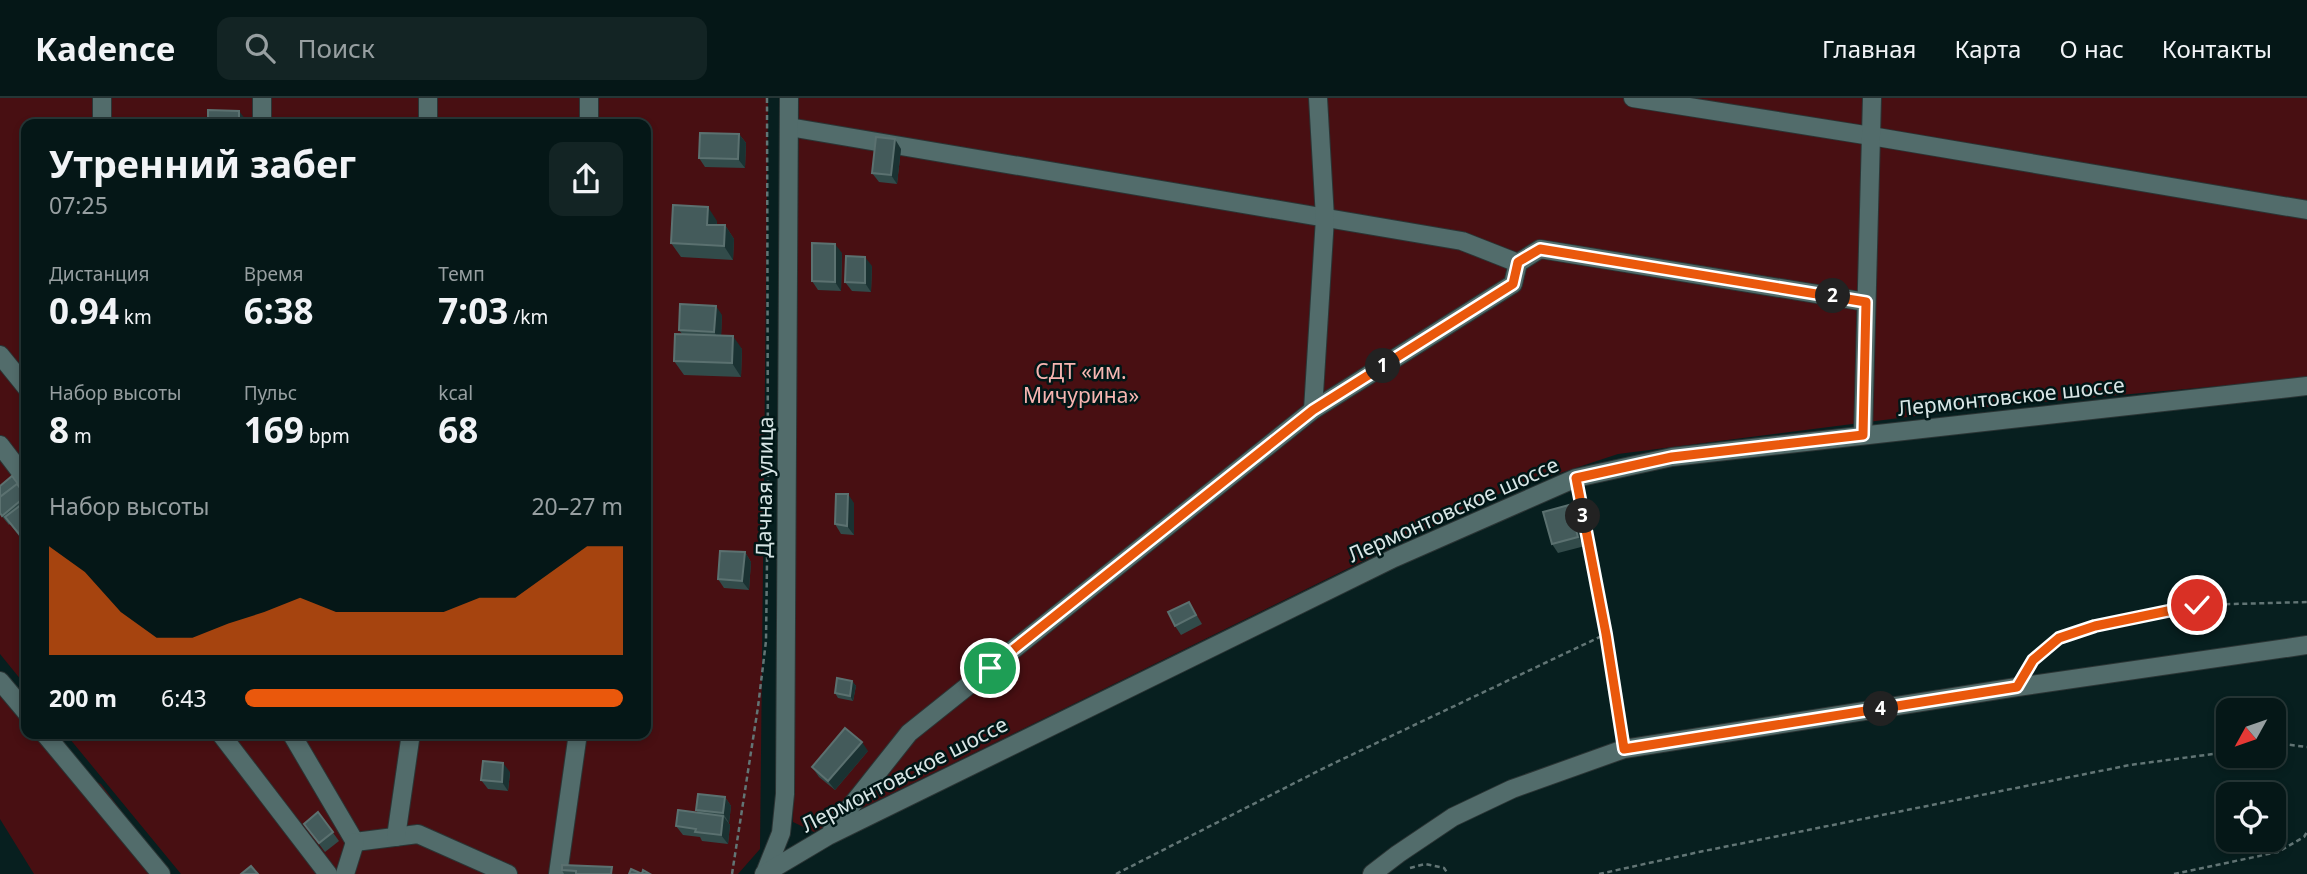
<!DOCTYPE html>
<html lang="ru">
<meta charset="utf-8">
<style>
body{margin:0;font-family:"Noto Sans",sans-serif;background:#132424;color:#f1f3f6;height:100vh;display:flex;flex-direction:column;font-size:26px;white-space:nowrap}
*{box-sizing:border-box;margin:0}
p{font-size:23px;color:#979fa1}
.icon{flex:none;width:38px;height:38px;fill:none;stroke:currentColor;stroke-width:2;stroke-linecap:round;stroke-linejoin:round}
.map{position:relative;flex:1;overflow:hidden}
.side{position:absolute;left:21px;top:21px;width:630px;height:620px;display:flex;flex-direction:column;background:#051717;border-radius:14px;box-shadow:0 4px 10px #0003,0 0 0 2px #263636}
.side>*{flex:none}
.needle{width:46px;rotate:230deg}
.buttons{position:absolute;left:2216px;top:600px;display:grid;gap:14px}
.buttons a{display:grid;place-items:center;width:70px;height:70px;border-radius:14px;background:#051717;box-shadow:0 4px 10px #0003,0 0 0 2px #263636;font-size:35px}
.pin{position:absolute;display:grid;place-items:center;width:60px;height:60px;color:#fff;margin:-30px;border:4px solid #fff;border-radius:50%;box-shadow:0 2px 7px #0007}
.km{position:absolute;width:35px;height:35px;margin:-18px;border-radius:50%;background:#222;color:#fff;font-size:19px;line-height:35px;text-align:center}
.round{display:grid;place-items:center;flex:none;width:74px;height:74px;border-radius:14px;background:#132424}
.headline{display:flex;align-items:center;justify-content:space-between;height:119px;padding:0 28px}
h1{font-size:38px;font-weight:700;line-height:52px}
.metrics{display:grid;grid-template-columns:repeat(3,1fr);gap:10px;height:119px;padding:7px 28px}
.metrics div{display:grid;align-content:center}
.metrics b{font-size:35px;font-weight:700}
.metrics small{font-size:19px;font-weight:400}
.metrics p{font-size:19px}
.chart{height:196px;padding:14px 28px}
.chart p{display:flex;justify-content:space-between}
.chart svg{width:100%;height:126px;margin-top:7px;fill:#ea580c;opacity:.7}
ul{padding:0 28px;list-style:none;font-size:23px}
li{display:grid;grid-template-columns:112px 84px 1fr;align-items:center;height:52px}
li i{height:18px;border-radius:9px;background:#ea580c}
header{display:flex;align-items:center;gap:42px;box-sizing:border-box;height:98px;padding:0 35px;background:#051717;border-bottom:2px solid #263636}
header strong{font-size:33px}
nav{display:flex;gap:38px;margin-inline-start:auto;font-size:24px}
.search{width:490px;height:63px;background:#132424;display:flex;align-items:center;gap:18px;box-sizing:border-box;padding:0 24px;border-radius:14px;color:#979fa1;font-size:26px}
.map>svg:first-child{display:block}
</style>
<header>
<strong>Kadence</strong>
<div class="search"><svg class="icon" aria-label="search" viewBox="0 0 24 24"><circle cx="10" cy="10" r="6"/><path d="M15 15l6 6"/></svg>Поиск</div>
<nav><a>Главная</a><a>Карта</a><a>О нас</a><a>Контакты</a></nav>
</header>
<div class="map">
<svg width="2307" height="776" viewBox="0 0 2307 776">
<rect width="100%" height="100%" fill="#071f1f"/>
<!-- green -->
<g fill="#480f12">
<path d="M0 0H768L760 751 738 776H181L65 635H646V26H26V588L0 556Z"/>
<path d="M799 0H2307V280L1978 310 1618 356 1503 394 814 734 793 724Z"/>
<path d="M0 594 26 629V635H31L51 656 69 670 101 686 169 776H34L0 721Z"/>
</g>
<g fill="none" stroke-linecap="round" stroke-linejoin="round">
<!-- minor casing -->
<g stroke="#2b3535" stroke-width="20">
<g id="minor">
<path d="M102 0V26"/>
<path d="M262 0V26"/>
<path d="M428 0V26"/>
<path d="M589 0V26"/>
<path d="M1633 0 1871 38 2307 112"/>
<path d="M789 29 1462 143 1518 165 1540 151 1866 204"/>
<path d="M0 257 26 289"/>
<path d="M1313 312 1325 120 1318 0"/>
<path d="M1863 337 1872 0"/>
<path d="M0 347 26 381"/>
<path d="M0 583 26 614"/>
<path d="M44 635 161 776"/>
<path d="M220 635 328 776"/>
<path d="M291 635 355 744 418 736 508 776"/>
<path d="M832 732 909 635 1313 312 1513 186 1518 165"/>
<path d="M396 739 411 635"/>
<path d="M765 775 781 735 785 696 789 0"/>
<path d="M345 776 355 744"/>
<path d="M558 776 578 635"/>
<path d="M764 776 828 738 1394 460 1576 380 1672 359 2307 288"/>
<path d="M1372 776 1398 756 1453 719 1512 691 1624 651 2017 589 2307 547"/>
</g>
</g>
<!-- path -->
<g stroke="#627575" stroke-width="2.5" stroke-dasharray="5 3.5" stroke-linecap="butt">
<path d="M1579 397 1606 536 1622 636"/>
<path d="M2029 569 2033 562 2059 540 2095 528 2197 507 2307 504"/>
<path d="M2273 648 2283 646 2307 649"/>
<path d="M1410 770 1425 766 1444 770 1448 776"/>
<path d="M732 776 758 609 766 543 768 384 767 0"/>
<path d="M1116 776 1326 669 1606 536"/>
<path d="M1599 776 1699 754 2130 667 2228 654"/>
<path d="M2174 776 2278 754 2304 739 2307 734"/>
</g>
<!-- minor -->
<use href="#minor" stroke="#526c6b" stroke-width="18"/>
</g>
<!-- wall -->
<g fill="#324b4a">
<path d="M739 36 746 45 745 70 705 69 699 60Z"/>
<path d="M901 51 897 86 879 84 872 75Z"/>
<path d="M717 123V127H725L734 141 733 162 681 159 671 145Z"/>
<path d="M842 155 841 193 818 192 812 183Z"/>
<path d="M872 168 871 194 852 193 845 184Z"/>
<path d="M722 217 721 237 742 251 741 279 684 277 674 263 682 236 679 232Z"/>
<path d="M12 378 22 390 20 391 26 398V445L25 446 10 426 9 427 0 416V388Z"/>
<path d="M854 405V437L841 436 835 426Z"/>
<path d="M1576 416 1585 448 1558 455 1552 446Z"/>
<path d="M745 454 751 464 749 492 724 490 718 481Z"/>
<path d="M1189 504 1202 526 1181 537 1175 528Z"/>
<path d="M852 583 856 588 853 603 838 600 835 595Z"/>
<path d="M868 653 835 692 819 679 812 669Z"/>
<path d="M510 674 508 693 488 691 481 682Z"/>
<path d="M725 699 731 708 729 725 728 724 730 727 728 746 702 743 700 739 683 737 676 728 698 715 696 712Z"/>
<path d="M318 714 339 743 325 754 304 726Z"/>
<path d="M562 772 616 776H564Z"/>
</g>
<!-- shaded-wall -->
<g fill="#1a3232">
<path d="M239 13 246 22V26H239Z"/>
<path d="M739 36 746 45 745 70 738 61Z"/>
<path d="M895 41 901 51 897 86 891 77Z"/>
<path d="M708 109 717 123 716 140 707 127Z"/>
<path d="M725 127 734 141 733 162 724 148Z"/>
<path d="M835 146 842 155 841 193 835 184Z"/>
<path d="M646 155 649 160 648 186 646 182Z"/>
<path d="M865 159 872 168 871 194 865 185Z"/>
<path d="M716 208 722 217 721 244 714 234Z"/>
<path d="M733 238 742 251 741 279 732 265Z"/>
<path d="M848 396 854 405V437L847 428Z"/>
<path d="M1569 407 1576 416 1585 448 1578 439Z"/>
<path d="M745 454 751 464 749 492 742 483Z"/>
<path d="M852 583 856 588 853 603 850 598Z"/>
<path d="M862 644 868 653 835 692 828 683Z"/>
<path d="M503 665 510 674 508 693 502 684Z"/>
<path d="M725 699 731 708 729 725 723 715Z"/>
<path d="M723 718 730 727 728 746 721 737Z"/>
</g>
<!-- building -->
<g fill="#445b5b" stroke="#5b7170" stroke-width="2">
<path d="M208 12 239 13V26H208Z"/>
<rect x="284" y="22" width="26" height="4"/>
<path d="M700 35 739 36 738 61 699 60Z"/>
<path d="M876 39 895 41 891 77 872 75Z"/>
<path d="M673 107 708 109 707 127H725L724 148 671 145Z"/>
<path d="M812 145 835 146V184L812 183Z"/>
<path d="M846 158 865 159V185L845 184Z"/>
<path d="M680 206 716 208 714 234 679 232Z"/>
<path d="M675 236 733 238 732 265 674 263Z"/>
<path d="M12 378 18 386 0 399V388Z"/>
<path d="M17 386 26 398 2 418 0 415V399Z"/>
<path d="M836 396H848L847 428 835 426Z"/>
<path d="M26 403V431L19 436 5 419Z"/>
<path d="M1569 407 1578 439 1552 446 1543 414Z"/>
<path d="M720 453 745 454 742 483 718 481Z"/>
<path d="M1189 504 1196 517 1175 528 1168 514Z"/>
<path d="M837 580 852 583 850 598 835 595Z"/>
<path d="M845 630 862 644 828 683 812 669Z"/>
<path d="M483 663 503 665 502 684 481 682Z"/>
<path d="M698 696 725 699 723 715 696 712Z"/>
<path d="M678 712 723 718 721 737 695 734 696 731 676 728Z"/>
<path d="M318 714 333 734 319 745 304 726Z"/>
<path d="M562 767 612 769 611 776H576V773L562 772Z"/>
<path d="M251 768 258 776H241Z"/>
<path d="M631 771 642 776 643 772 650 776H629Z"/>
</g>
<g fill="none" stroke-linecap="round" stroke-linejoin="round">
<!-- route casing -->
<g stroke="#fff" stroke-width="14">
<path id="route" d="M990 570 1313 312 1513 186 1518 164 1540 151 1866 204 1863 337 1672 359 1576 380 1606 536 1624 651 2017 589 2033 562 2059 540 2095 528 2197 507"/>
</g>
<!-- route -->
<use href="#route" stroke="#ea580c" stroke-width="9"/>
</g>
<g text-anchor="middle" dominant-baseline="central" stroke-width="5" stroke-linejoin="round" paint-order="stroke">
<!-- park labels -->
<g font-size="21" fill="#f7b5b1" stroke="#001616">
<text x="1081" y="273">СДТ «им.<tspan x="1081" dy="24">Мичурина»</tspan></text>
</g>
<!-- street labels -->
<g font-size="21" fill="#d8e6e6" stroke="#001616">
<text transform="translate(2011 298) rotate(-6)">Лермонтовское шоссе</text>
<text transform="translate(764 389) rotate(-89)">Дачная улица</text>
<text transform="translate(1453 411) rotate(-24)">Лермонтовское шоссе</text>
<text transform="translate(904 676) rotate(-27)">Лермонтовское шоссе</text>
</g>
</g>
</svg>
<div class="buttons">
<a><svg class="needle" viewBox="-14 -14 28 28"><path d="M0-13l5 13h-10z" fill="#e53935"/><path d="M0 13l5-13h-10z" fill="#979fa1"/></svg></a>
<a><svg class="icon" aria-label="locate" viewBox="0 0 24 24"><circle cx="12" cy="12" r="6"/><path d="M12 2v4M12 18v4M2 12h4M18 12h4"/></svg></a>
</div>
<div class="pin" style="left:990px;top:570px;background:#1e9e55"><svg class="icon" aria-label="arrive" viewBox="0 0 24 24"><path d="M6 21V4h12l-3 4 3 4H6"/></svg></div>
<div class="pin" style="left:2197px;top:507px;background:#d93025"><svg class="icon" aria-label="check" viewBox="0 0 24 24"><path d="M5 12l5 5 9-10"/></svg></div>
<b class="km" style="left:1383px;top:268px">1</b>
<b class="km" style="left:1833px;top:198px">2</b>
<b class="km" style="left:1583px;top:418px">3</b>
<b class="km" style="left:1881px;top:611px">4</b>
<section class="side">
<div class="headline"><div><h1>Утренний забег</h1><p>07:25</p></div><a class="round"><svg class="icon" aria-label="share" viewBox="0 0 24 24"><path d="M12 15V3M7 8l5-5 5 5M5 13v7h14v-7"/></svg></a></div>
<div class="metrics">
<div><p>Дистанция</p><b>0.94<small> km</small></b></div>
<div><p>Время</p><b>6:38</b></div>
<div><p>Темп</p><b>7:03<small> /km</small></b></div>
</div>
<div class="metrics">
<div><p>Набор высоты</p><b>8<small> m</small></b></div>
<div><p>Пульс</p><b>169<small> bpm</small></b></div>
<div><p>kcal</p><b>68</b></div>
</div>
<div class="chart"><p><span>Набор высоты</span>20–27 m</p>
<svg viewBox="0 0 160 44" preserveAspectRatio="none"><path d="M0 44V6L10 15L20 29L30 38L40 38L50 33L60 29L70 24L80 29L90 29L100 29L110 29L120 24L130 24L140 15L150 6L160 6V44z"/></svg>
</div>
<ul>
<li><b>200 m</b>6:43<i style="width:100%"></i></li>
</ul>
</section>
</div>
